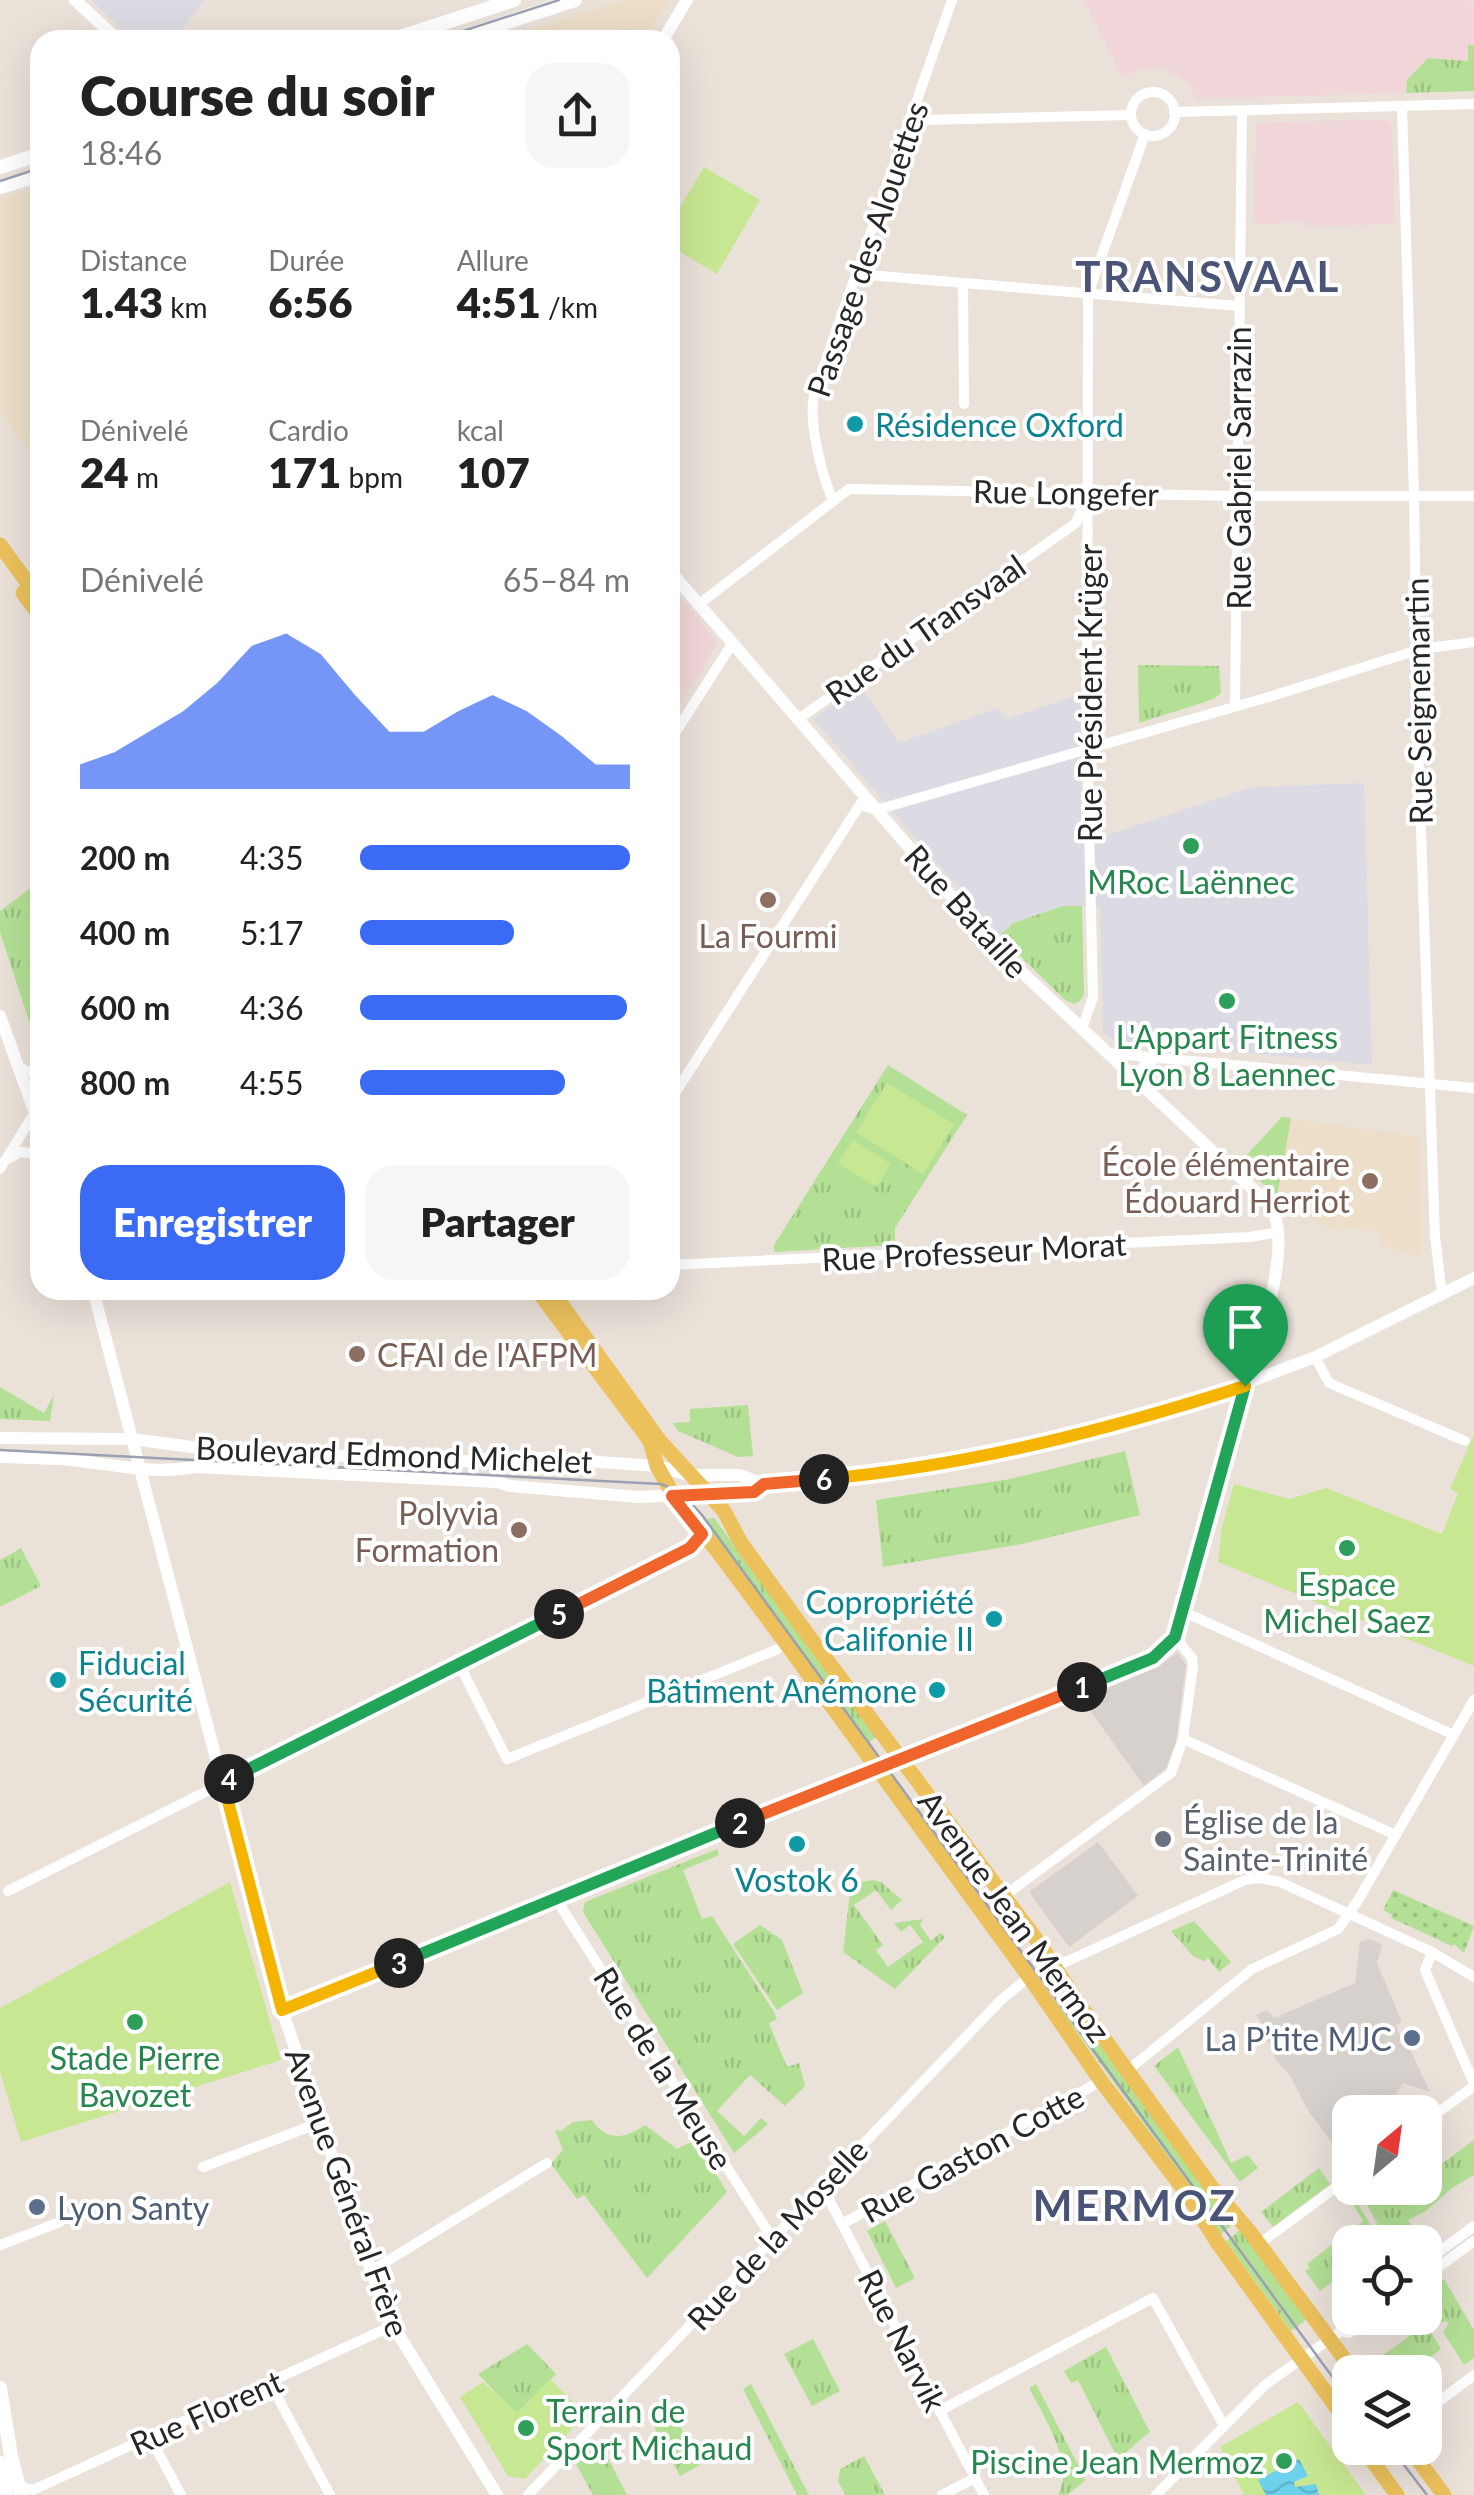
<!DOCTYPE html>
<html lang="fr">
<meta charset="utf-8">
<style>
body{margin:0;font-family:Lato,sans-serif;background:#f6f6f6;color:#222;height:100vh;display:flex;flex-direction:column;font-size:38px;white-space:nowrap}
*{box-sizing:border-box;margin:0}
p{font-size:32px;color:#767676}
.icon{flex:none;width:55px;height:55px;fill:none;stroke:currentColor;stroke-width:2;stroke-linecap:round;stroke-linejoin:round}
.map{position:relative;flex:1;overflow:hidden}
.side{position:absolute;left:30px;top:30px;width:650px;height:1270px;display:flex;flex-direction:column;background:#fff;border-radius:30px;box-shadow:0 10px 40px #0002}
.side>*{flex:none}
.needle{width:65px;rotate:29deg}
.buttons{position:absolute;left:1332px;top:2095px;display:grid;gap:20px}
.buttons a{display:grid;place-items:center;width:110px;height:110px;border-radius:20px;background:#fff;box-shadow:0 10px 40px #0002;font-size:50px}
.pin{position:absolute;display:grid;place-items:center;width:85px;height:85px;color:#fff;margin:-102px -42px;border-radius:50% 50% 50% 0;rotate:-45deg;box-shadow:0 0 10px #0007}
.pin .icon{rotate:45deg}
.km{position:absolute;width:50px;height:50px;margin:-25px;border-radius:50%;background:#222;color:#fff;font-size:28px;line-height:50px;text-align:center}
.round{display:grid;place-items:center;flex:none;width:105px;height:105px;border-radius:30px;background:#f6f6f6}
.summary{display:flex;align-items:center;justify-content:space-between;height:170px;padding:0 50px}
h1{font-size:55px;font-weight:800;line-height:75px}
.metrics{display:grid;grid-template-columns:repeat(3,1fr);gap:15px;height:170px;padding:10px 50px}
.metrics div{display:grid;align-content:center}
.metrics b{font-size:42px;font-weight:800}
.metrics small{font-size:28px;font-weight:400}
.metrics p{font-size:28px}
.chart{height:280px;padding:20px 50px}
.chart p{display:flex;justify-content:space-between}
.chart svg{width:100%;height:180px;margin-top:10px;fill:#3b6af5;opacity:.7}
.button{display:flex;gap:20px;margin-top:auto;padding:20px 50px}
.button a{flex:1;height:115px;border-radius:30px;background:#3b6af5;color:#fff;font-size:40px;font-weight:800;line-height:115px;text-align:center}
.button a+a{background:#f6f6f6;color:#222}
ul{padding:0 50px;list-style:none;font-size:32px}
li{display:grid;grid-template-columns:160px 120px 1fr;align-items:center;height:75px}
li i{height:25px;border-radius:12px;background:#3b6af5}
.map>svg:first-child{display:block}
</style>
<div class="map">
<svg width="1474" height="2495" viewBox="0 0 1474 2495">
<defs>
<pattern id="grass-tufts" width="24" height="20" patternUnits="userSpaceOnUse" patternTransform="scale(2.5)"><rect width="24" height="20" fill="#b4e096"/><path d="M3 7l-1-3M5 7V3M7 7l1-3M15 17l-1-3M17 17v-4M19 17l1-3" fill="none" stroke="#9bc081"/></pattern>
<pattern id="garden-dots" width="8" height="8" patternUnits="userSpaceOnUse" patternTransform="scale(2.5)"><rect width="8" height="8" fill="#b4e096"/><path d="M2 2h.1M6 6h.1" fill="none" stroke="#9bc081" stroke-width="1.8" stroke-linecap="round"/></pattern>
<pattern id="water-waves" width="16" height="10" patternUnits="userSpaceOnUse" patternTransform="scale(2.5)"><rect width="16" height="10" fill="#6dd1eb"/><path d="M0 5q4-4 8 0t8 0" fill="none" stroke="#5eb3ca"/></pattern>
</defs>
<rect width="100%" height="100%" fill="#eae1d9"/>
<!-- industrial -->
<g fill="#dcdae2">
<path d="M91 0H205L173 40H134Z"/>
<path d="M860 685 899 743 998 708 1007 719 1080 694 1081 844 1253 787 1364 783 1372 1065 1113 1040 1107 1036 1103 1032 1100 906H1063L1014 923 1000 936 813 719Z"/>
</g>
<!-- education -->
<g fill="#ecdec8">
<path d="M623 0H664L667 3 645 40H499Z"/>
<path d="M40 189V466L0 412V198Z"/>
<path d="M1282 1117 1420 1137 1422 1257 1381 1245 1378 1232 1348 1228 1342 1232 1320 1224 1277 1197 1240 1162Z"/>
</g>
<!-- medical -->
<g fill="#f1d6d9">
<path d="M1084 0H1470L1474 8V91L1196 99 1188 83 1166 69H1139L1123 78Z"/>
<path d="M1385 119 1392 127 1395 224 1306 227 1305 222 1253 224 1256 123Z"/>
<path d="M670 586 718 643 670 719Z"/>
</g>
<!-- grass -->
<g fill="url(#grass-tufts)">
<path d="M1468 45H1474V91L1406 93 1407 80 1428 58 1468 61Z"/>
<path d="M1138 665 1219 666 1221 693 1214 699 1139 723Z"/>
<path d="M40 881V1055L0 932V911Z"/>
<path d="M1063 906H1082L1084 994 1080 1001 1074 1004 1065 1000 1000 936 1013 923Z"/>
<path d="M888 1065 967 1115 895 1228V1245L774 1252V1245Z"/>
<path d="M1282 1117 1291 1118 1277 1197 1240 1162Z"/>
<path d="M0 1387 44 1413 54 1395 50 1421 0 1419Z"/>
<path d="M748 1405 753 1456 738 1457 678 1431 673 1423 690 1422V1409Z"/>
<path d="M1125 1451 1140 1515 1022 1544 883 1567 876 1500 1010 1479Z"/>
<path d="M714 1518 877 1736 866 1745 698 1520Z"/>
<path d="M21 1548 41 1586 0 1607V1560Z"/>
<path d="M717 1849 719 1855 683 1870 702 1919 712 1916 774 2012 777 2019 769 2023 787 2067 799 2063 805 2086 785 2106 750 2075 717 2111 744 2136 761 2118 768 2124 734 2153 583 1912 585 1902Z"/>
<path d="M873 1880 881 1882 902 1900 891 1910 876 1890 854 1905 883 1945 876 1950 888 1967 923 1942 910 1925 901 1932 894 1923 923 1919 920 1925 931 1941 940 1933 945 1937 895 1989 843 1952 851 1884Z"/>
<path d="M1194 1921 1231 1962 1219 1972 1208 1958 1204 1961 1193 1956 1171 1931Z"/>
<path d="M760 1925 782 1940 803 1993 777 2010 733 1944Z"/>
<path d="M1066 1993 1235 2222 1220 2235 1196 2195 1055 2002Z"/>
<path d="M1178 2047 1231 2163 1248 2155 1258 2168 1240 2182 1154 2066Z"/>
<path d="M592 2120C607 2142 625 2139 645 2125L677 2149 695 2140 727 2192 647 2278 584 2195 577 2199 551 2164 563 2150 555 2130 561 2131 573 2122Z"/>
<path d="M1474 2140V2175L1452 2188 1426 2211 1408 2220 1421 2242 1388 2241 1389 2229H1380L1359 2190 1387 2188 1394 2198 1408 2188H1425V2176Z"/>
<path d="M1319 2168 1330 2184 1273 2227 1261 2212Z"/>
<path d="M1353 2196 1381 2242H1350V2269L1320 2291 1305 2271 1310 2268 1307 2264 1363 2221 1350 2199Z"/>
<path d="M885 2221 915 2278 896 2288 867 2231Z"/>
<path d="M1241 2229 1306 2320 1291 2331 1226 2241Z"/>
<path d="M1444 2279 1474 2330V2358L1464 2365 1443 2332 1449 2323 1445 2321 1439 2324 1425 2300V2292Z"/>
<path d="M1426 2324 1441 2349 1411 2372H1379L1372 2363Z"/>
<path d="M813 2339 840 2391 812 2406 784 2354Z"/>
<path d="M527 2344 556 2374 516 2414 478 2374Z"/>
<path d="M1106 2347 1150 2432 1118 2459 1078 2380 1071 2383 1064 2371Z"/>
<path d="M751 2384 809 2495H797L743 2389Z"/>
<path d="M1036 2384 1086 2480 1067 2495H1058C1076 2465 1043 2415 1029 2388Z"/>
<path d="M670 2406 700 2465 680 2476 649 2417Z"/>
<path d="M599 2441 627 2495H593L576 2464Z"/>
<path d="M864 2456 885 2495H845L838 2481 840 2469Z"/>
</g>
<!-- garden -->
<path fill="url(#garden-dots)" d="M1393 1890 1474 1926 1464 1953 1454 1944 1452 1946 1391 1918 1392 1915 1383 1910Z"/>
<!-- pitch -->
<g fill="#c8e792">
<path d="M704 167 760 200 717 274 670 246V224Z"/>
<path d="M887 1083 954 1124 923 1174 856 1132Z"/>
<path d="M853 1140 891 1164 876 1187 838 1163Z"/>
<path d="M1474 1434V1666L1218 1562 1222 1527 1234 1484 1290 1499 1326 1488 1442 1534 1458 1493 1450 1489Z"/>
<path d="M230 1882 281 2060 21 2142 0 2072V2008Z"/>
<path d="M550 2379 586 2414 525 2479 508 2476 460 2397 483 2382 517 2413Z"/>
<path d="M1298 2402 1366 2495H1244L1220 2447Z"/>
</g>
<!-- plaza -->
<g fill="#d6d1cc">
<path d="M1178 1653 1186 1665 1176 1742 1166 1768 1144 1786 1082 1699 1155 1668Z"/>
<path d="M1098 1842 1138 1896 1069 1947 1029 1892Z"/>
<path d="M1370 1939 1382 1945 1377 1963 1402 2022 1396 2025 1400 2036 1403 2035 1430 2092 1403 2083 1385 2112H1350V2139L1337 2149 1309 2112 1290 2076 1277 2061 1268 2042 1267 2031 1256 2015 1267 2010 1274 2018 1355 1983 1360 1942Z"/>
</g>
<!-- water -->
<path fill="url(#water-waves)" d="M1299 2459 1308 2476 1294 2482 1295 2487 1316 2484 1319 2495H1266L1258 2480Z"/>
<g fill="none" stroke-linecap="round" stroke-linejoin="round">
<!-- minor -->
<g stroke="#fff" stroke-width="10">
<circle cx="1153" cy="114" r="22"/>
<path d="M1402 107 1414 495 1417 714 1435 1236 1442 1295"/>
<path d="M1174 112 1474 104"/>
<path d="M910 117 922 120 1131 115"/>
<path d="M856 274 1238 306"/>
<path d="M963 284 964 404"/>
<path d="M833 501C822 475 808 423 814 395L952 0"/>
<path d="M698 605 849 489 1238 496H1474"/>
<path d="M1235 706 1242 111"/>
<path d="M797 720 1076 523 1084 503"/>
<path d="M670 741 732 644"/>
<path d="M860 805 876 810 1272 696 1421 649 1474 642"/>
<path d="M1082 1029 1093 997 1087 741 1088 294 1145 134"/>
<path d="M1107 1053 1474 1088"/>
<path d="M19 1067 40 1077"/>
<path d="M1136 1082 1145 1063 1158 1058"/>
<path d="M670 1101 861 803"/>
<path d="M10 1158 20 1152 40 1154"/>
<path d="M0 1169 40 1104"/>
<path d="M670 1265 1250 1237 1278 1232"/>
<path d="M94 1294 232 1290"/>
<path d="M1315 1357 1329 1383 1465 1441"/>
<path d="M1184 1612 1454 1735"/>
<path d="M459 1664 507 1759 776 1650 785 1642"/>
<path d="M1183 1739 1396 1835"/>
<path d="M8 1891 691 1548 702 1534"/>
<path d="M1004 1896 1171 1773 1183 1739 1193 1666 1192 1658 1175 1637"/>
<path d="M556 1899 772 2238"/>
<path d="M1432 1952 1425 1970 1474 2084"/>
<path d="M282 2010 1153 1657 1175 1637 1184 1612 1245 1386"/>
<path d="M1127 2071 1252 1969 1338 1929 1357 1902 1474 1700"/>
<path d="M1425 2122 1474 2086"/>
<path d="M203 2167 319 2123"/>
<path d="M822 2186 984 2495"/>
<path d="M842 2224 1101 2081"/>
<path d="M1259 2244 1350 2177"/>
<path d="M0 2245 60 2222"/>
<path d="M1425 2262 1474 2226"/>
<path d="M371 2271 547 2163"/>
<path d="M1425 2277 1474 2241"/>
<path d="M1341 2331 1349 2333 1370 2318"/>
<path d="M270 2383 330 2495"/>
<path d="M939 2411 1153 2298 1224 2426"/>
<path d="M1425 2412 1474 2375"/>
<path d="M150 2437 181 2495"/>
<path d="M15 2485 33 2490 392 2326"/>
<path d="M528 2495 1001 2000 1024 1981 1245 1880 1261 1878 1280 1882 1432 1952 1474 1977"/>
<path d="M942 2495 975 2478"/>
<path d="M1156 2495 1265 2385 1341 2331 1342 2322 1350 2316"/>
</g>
<!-- tertiary -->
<g stroke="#fff" stroke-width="12">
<path d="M75 0 118 40"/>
<path d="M663 40 687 0"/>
<path d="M670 571 997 949 1270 1205C1295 1244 1258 1343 1245 1386"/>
<path d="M0 1016 40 1127"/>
<path d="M93 1290 282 2010 386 2314 497 2495"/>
<path d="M0 1438 132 1439 192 1447 410 1460 501 1462 527 1457 657 1466 689 1475H740L764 1484"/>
<path d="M0 1457C23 1458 47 1458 70 1460 113 1464 151 1475 195 1467L497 1482 510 1486 638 1497 754 1492 764 1484 944 1463 1074 1435 1210 1397 1315 1357 1474 1278"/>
</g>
<!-- secondary -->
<g stroke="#fff" stroke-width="14">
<path d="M391 40 514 0"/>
<path d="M453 40 575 0"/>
<path d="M0 167 40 154"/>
<path d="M0 187 40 175"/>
<path d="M0 2388 11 2456 21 2495"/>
<path d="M0 2463 6 2495"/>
</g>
<!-- primary -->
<g stroke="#ecc15c" stroke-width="15">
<path d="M0 545 40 600"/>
<path d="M23 593 40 616"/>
<path d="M537 1290 650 1441 657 1466 683 1512 715 1548 785 1642 1030 1978 1101 2081 1188 2195 1217 2242 1350 2426"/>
<path d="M551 1290 659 1440 724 1511 741 1543 811 1639 1039 1943 1079 2004 1210 2185 1250 2232 1354 2372"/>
<path d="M1363 2448 1397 2495"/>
<path d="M1409 2448 1444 2495"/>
</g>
<!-- tram -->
<g stroke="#9ca1b2" stroke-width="2.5">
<path d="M435 40 559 0"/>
<path d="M0 181 40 168"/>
<path d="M0 1450 661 1484 682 1493 702 1515 1350 2401"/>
<path d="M1391 2448 1427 2495"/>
</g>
</g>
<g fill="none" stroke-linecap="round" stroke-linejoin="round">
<!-- split-1 casing -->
<g stroke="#fff" stroke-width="20">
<path id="split-1" d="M1082 1687 1153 1658 1175 1637 1245 1386"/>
</g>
<!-- split-2 casing -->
<g stroke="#fff" stroke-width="20">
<path id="split-2" d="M740 1823 1082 1687"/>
</g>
<!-- split-3 casing -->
<g stroke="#fff" stroke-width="20">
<path id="split-3" d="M399 1963 740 1823"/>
</g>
<!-- split-4 casing -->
<g stroke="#fff" stroke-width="20">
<path id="split-4" d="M229 1779 223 1782 282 2010 399 1963"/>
</g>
<!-- split-5 casing -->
<g stroke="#fff" stroke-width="20">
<path id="split-5" d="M229 1779 559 1614"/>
</g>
<!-- split-6 casing -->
<g stroke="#fff" stroke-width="20">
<path id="split-6" d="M559 1614 690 1548 702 1534 672 1496 754 1492 764 1484 824 1479"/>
</g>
<!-- split-7 casing -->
<g stroke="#fff" stroke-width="20">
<path id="split-7" d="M824 1479C967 1466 1108 1430 1245 1386"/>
</g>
<!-- split-1 -->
<use href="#split-1" stroke="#22a559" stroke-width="12"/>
<!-- split-2 -->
<use href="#split-2" stroke="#f0652b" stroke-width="12"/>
<!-- split-3 -->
<use href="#split-3" stroke="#22a559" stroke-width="12"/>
<!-- split-4 -->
<use href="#split-4" stroke="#f5b400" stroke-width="12"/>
<!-- split-5 -->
<use href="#split-5" stroke="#22a559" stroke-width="12"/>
<!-- split-6 -->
<use href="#split-6" stroke="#f0652b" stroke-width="12"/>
<!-- split-7 -->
<use href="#split-7" stroke="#f5b400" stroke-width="12"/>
</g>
<!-- markers -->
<g fill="#0f9aa8" stroke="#fff" stroke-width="4">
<circle cx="855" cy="424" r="10"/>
<circle cx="994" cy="1619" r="10"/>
<circle cx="58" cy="1680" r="10"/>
<circle cx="937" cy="1690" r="10"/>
<circle cx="797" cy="1844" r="10"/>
</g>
<g fill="#2e9e5b" stroke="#fff" stroke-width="4">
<circle cx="1191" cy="846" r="10"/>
<circle cx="1227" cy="1001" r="10"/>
<circle cx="1347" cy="1548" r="10"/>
<circle cx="135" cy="2022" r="10"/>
<circle cx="526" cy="2428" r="10"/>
<circle cx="1284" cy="2461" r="10"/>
</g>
<g fill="#8d6e63" stroke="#fff" stroke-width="4">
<circle cx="768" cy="900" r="10"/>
<circle cx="1370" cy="1181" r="10"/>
<circle cx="357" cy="1354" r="10"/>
<circle cx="519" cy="1530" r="10"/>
</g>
<circle fill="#6b7280" stroke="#fff" stroke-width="4" cx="1163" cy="1839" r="10"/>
<g fill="#5c6f8a" stroke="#fff" stroke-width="4">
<circle cx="1412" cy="2038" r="10"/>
<circle cx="37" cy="2207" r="10"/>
</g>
<g text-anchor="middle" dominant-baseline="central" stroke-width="8" stroke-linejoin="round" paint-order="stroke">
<!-- street labels -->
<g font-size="32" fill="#272727" stroke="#fff">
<text transform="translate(867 249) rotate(-71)">Passage des Alouettes</text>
<text transform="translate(1238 468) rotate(-90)">Rue Gabriel Sarrazin</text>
<text transform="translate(1066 492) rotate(1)">Rue Longefer</text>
<text transform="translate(925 629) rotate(-35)">Rue du Transvaal</text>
<text transform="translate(1089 693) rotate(-90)">Rue Président Krüger</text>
<text transform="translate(1418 701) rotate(-91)">Rue Seignemartin</text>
<text transform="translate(967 911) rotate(48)">Rue Bataille</text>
<text transform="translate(974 1251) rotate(-3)">Rue Professeur Morat</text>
<text transform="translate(394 1454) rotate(2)">Boulevard Edmond Michelet</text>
<text transform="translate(1015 1916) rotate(54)">Avenue Jean Mermoz</text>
<text transform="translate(664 2068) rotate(58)">Rue de la Meuse</text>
<text transform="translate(972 2153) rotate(-29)">Rue Gaston Cotte</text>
<text transform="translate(348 2192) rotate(70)">Avenue Général Frère</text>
<text transform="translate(777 2234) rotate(-47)">Rue de la Moselle</text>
<text transform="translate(903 2340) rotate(63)">Rue Narvik</text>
<text transform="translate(206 2412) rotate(-24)">Rue Florent</text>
</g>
<!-- culture labels -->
<g font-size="32" fill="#0d838f" stroke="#fff" text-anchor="start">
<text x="875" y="424">Résidence Oxford</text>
<text x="974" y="1601" text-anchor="end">Copropriété<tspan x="974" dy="37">Califonie II</tspan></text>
<text x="78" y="1662">Fiducial<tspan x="78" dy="37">Sécurité</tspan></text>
<text x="917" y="1690" text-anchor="end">Bâtiment Anémone</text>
<text x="797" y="1879" text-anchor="middle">Vostok 6</text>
</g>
<!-- leisure labels -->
<g font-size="32" fill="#27864d" stroke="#fff">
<text x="1191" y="881">MRoc Laënnec</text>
<text x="1227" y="1036">L'Appart Fitness<tspan x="1227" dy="37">Lyon 8 Laennec</tspan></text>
<text x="1347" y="1583">Espace<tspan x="1347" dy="37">Michel Saez</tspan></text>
<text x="135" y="2057">Stade Pierre<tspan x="135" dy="37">Bavozet</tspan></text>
<text x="546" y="2410" text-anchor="start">Terrain de<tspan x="546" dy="37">Sport Michaud</tspan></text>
<text x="1264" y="2461" text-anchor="end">Piscine Jean Mermoz</text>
</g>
<!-- education labels -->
<g font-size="32" fill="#785e54" stroke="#fff" text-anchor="end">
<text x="768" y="935" text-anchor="middle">La Fourmi</text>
<text x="1350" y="1163">École élémentaire<tspan x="1350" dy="37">Édouard Herriot</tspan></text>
<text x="377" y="1354" text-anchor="start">CFAI de l'AFPM</text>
<text x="499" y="1512">Polyvia<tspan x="499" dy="37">Formation</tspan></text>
</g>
<!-- worship labels -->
<g font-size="32" fill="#5b616d" stroke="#fff" text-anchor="start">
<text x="1183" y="1821">Église de la<tspan x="1183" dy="37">Sainte-Trinité</tspan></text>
</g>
<!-- service labels -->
<g font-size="32" fill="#4e5e75" stroke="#fff" text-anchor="end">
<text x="1392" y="2038">La P’tite MJC</text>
<text x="57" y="2207" text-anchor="start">Lyon Santy</text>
</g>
<!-- district labels -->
<g font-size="42" font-weight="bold" letter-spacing="2.5" fill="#4a5476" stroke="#fff">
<text x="1208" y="276">TRANSVAAL</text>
<text x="1135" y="2205">MERMOZ</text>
</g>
</g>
</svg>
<div class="buttons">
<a><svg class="needle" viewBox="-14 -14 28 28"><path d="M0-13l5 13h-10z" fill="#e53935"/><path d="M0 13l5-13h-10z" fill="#767676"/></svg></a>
<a><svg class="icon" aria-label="locate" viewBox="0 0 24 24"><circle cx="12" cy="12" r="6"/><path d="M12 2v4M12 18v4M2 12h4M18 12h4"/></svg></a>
<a><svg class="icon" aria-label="layers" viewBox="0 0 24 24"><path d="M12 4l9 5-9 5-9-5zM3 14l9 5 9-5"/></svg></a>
</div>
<div class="pin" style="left:1245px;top:1386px;background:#1e9e55"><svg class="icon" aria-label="arrive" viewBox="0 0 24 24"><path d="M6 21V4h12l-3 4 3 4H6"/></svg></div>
<b class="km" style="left:1082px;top:1687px">1</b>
<b class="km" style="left:740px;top:1823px">2</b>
<b class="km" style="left:399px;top:1963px">3</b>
<b class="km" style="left:229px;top:1779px">4</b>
<b class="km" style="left:559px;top:1614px">5</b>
<b class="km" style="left:824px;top:1479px">6</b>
<section class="side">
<div class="summary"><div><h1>Course du soir</h1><p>18:46</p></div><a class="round"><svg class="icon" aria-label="share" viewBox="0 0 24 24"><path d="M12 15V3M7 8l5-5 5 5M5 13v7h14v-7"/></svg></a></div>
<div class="metrics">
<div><p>Distance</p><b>1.43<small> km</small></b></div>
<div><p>Durée</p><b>6:56</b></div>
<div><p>Allure</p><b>4:51<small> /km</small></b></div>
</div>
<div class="metrics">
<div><p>Dénivelé</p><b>24<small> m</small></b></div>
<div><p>Cardio</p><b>171<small> bpm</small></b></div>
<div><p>kcal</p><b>107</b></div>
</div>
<div class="chart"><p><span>Dénivelé</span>65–84 m</p>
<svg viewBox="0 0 160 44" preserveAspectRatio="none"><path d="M0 44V38L10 35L20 30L30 25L40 18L50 9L60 6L70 11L80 21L90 30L100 30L110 25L120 21L130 25L140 31L150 38L160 38V44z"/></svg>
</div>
<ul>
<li><b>200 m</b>4:35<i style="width:100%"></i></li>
<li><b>400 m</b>5:17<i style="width:57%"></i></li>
<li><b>600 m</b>4:36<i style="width:99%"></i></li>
<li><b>800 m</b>4:55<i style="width:76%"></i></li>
</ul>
<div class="button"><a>Enregistrer</a><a>Partager</a></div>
</section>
</div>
